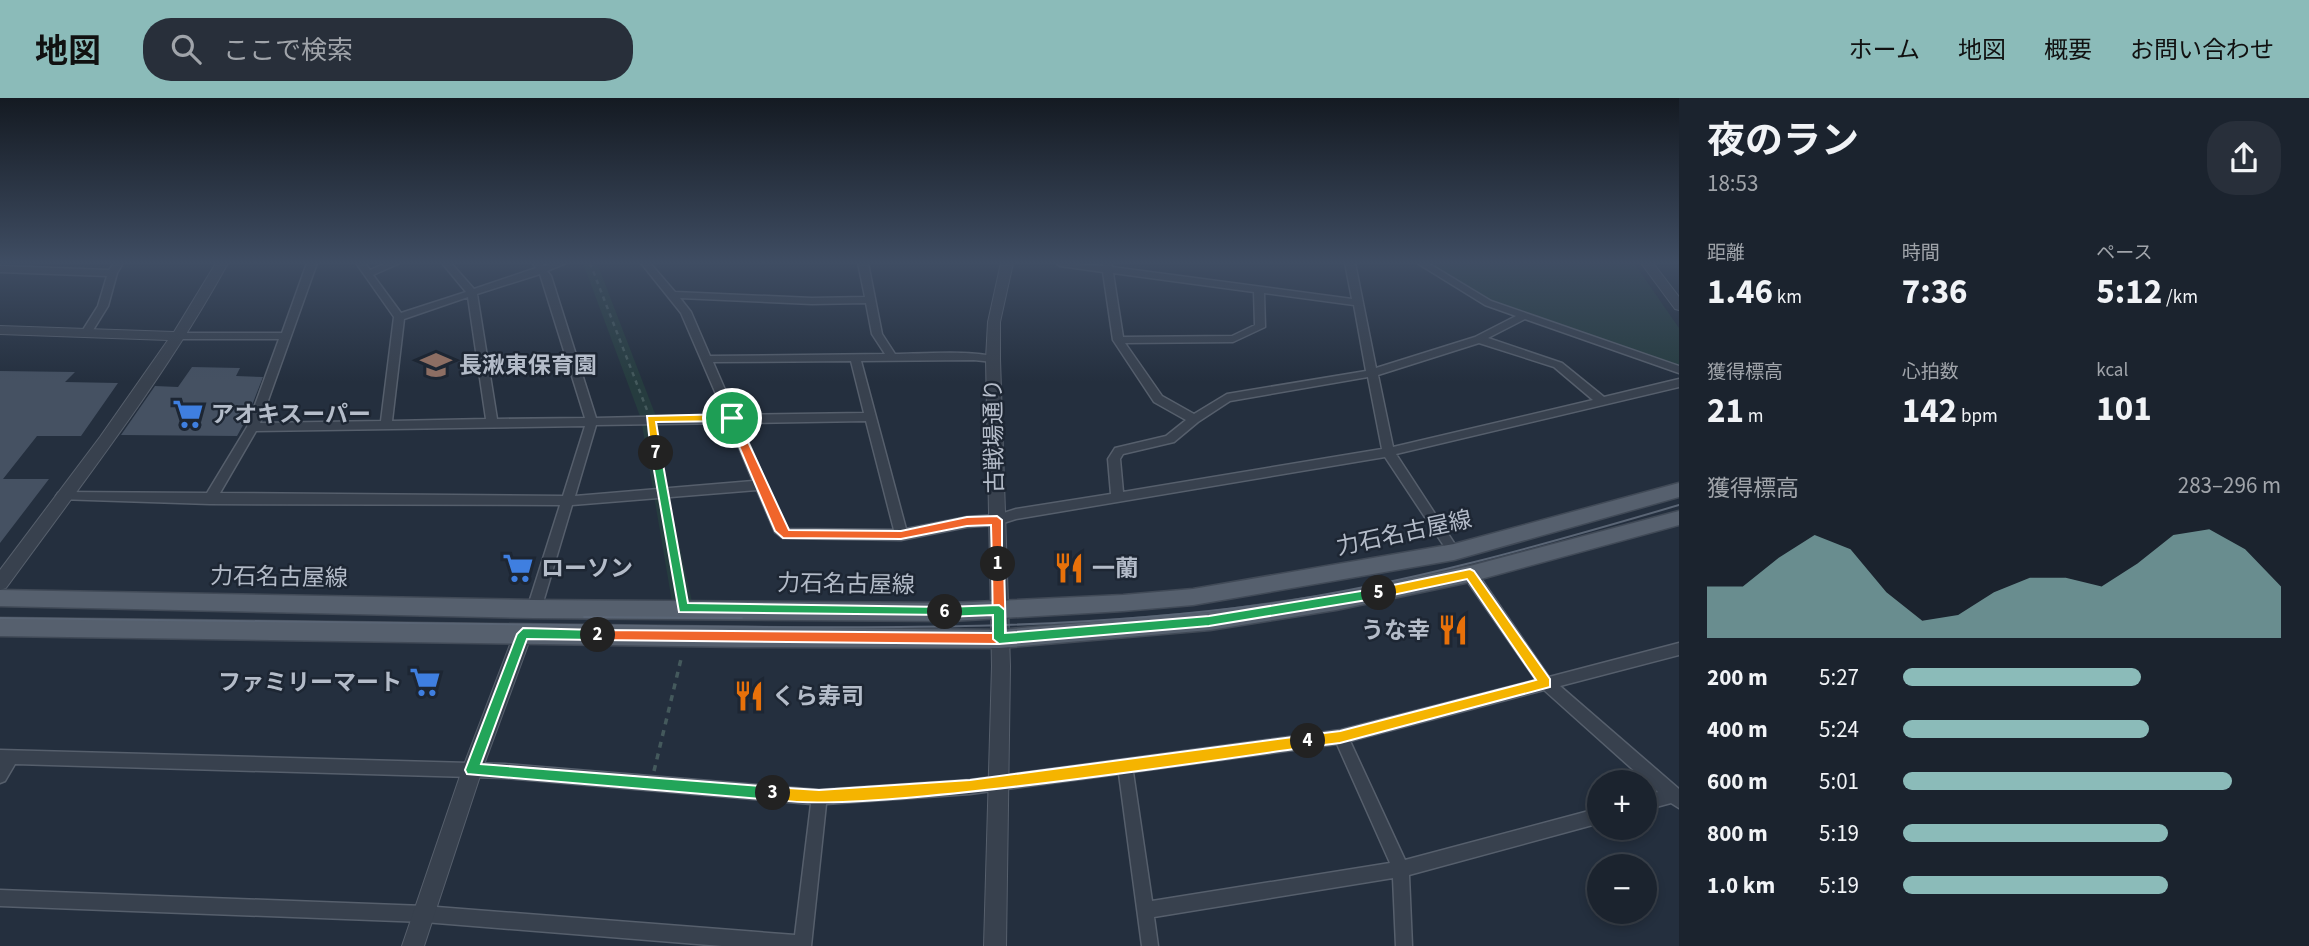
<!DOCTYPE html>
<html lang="ja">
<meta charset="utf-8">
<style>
body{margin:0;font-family:"Source Sans 3","Noto Sans JP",sans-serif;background:#282f3a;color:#f1f3f6;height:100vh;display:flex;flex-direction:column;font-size:26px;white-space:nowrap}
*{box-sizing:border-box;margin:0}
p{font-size:23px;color:#a0a4aa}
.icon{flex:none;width:38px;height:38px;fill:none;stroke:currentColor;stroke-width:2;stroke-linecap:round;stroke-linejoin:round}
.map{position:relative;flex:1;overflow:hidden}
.drawer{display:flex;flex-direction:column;background:#1b232e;width:630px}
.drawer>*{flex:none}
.buttons{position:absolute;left:1587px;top:672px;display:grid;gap:14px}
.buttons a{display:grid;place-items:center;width:70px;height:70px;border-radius:50%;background:#1b232e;box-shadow:0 4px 10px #0003,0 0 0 2px #39404a;font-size:35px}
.pin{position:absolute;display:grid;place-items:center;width:60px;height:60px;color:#fff;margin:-30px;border:4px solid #fff;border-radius:50%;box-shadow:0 2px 7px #0007}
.km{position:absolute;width:35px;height:35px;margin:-18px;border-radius:50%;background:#222;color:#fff;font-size:19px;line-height:35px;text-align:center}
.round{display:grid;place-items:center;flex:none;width:74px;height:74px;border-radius:28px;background:#282f3a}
.summary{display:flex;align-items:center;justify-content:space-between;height:119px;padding:0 28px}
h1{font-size:38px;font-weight:700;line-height:52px}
.metrics{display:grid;grid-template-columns:repeat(3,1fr);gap:10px;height:119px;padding:7px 28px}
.metrics div{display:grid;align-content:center}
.metrics b{font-size:35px;font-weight:700}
.metrics small{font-size:19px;font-weight:400}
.metrics p{font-size:19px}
.chart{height:196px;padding:14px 28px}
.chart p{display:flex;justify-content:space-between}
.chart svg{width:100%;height:126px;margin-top:7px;fill:#8bbbb9;opacity:.7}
ul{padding:0 28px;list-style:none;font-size:23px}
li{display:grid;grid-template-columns:112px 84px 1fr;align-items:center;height:52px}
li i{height:18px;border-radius:9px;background:#8bbbb9}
header{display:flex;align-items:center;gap:42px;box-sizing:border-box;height:98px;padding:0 35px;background:#8bbbb9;color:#111}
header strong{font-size:33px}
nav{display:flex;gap:38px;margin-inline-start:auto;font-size:24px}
.search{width:490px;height:63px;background:#282f3a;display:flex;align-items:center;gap:18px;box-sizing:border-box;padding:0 24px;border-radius:28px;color:#a0a4aa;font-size:26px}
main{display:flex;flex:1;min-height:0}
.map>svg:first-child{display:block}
</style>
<header>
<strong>地図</strong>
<div class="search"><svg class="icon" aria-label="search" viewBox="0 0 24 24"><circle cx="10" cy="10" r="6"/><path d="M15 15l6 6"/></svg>ここで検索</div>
<nav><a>ホーム</a><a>地図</a><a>概要</a><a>お問い合わせ</a></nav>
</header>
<main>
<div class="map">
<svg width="1679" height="848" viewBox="0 0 1679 848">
<rect width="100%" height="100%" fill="#242f3e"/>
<!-- green -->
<g fill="#263c3f">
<path d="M583 165H597L657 321 668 396 692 504H672L641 321Z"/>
<path d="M1428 165H1634L1679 230V270L1489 202Z"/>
</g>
<!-- building -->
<g fill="#455162">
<path d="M192 269 240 270 236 278 263 279 247 320 237 338 121 337 155 288 178 289Z"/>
<path d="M0 273 75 274 65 284 118 285 81 338H37L3 381H49L0 445Z"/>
</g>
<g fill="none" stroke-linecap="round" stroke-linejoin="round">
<!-- minor casing -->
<g stroke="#565f6c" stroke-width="3">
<g id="minor">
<path d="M114 165H123L117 175 108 208 90 237 86 238 81 235 98 208 107 178 0 174V168L109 172Z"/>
<path d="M307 165H317L260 325 381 323 394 219 356 165H365L370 172 386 165H400L373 177 401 215 466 194 442 165H451L474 191 536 170 533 165H542L544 168 552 165H566L547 173 551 178 596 320 725 317 681 215 641 165H650L675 194 812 200 865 199 858 165H868L882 236 895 256C916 256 984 251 998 261L993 264 974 262 861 263 906 431 967 419 997 417 1016 411 1111 396 1108 361 1115 350 1166 338 1186 322 1154 304 1113 242 1103 174 1060 168 1056 165 1103 168V165H1111L1112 169 1352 201 1345 165H1355L1376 270 1475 239 1516 218 1485 207 1417 165H1428L1491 203 1679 268V275L1525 221 1488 240 1562 265 1604 299 1679 281V289L1396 356 1458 451 1460 454 1458 457H1450L1385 359 1016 421 997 427 967 429 901 442 783 440 775 434 757 392 572 407 541 511 539 515 534 516 529 515 527 511 560 407 210 406 58 401 56 398 58 395 62 394 207 395 247 329 279 241H178L173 238 178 235H282ZM1113 175 1254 194 1255 227 1232 238 1123 239ZM540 176 585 320 497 321 477 196ZM1264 195 1354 207 1366 273 1227 296 1194 316 1162 298 1125 245 1233 244 1265 229ZM468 199 486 321 392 323 404 221ZM680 200 812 206 866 205 872 236 885 256 710 258 691 214ZM1479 245 1554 269 1593 302 1393 349 1378 277ZM851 263 864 315 736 317 713 264ZM1368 279 1382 351 1123 394 1120 361 1123 356 1174 344 1198 324 1230 303ZM866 323 894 432 786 431 740 325ZM729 325 753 383 575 398 596 327ZM585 328 563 398 220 395 256 333Z"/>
<path d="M1470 471 1475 472 1549 579 1679 545V557L1560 588 1679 691V710L1671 705 1645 712V698L1658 694 1544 592 1350 643 1405 762 1600 710V725L1409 777 1412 848H1396L1393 780 1154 819 1158 848H1142L1119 676 970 696 826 706 811 848H722L424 824 0 808V792L424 808 795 837 811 706 505 680 15 666 5 683 0 685V652L505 666 819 692 970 682 1341 632 1536 582 1465 480 1464 476 1465 472ZM1337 646 1390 765 1152 803 1133 674Z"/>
</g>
</g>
<!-- tertiary casing -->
<g stroke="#565f6c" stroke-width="2">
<g id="tertiary">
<path d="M216 165H228C165 280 83 384 6 490L0 492V472L100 339 168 242 0 236V228L174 234Z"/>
<path d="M1001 165H1013L1000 224V261L1010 568 1006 848H984L992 568 986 261 988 224Z"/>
<path d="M1641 165H1653L1679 199V212L1675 211Z"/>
<path d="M523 529 529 531 532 536 482 672 424 848H402L462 672 514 536 517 531Z"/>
</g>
</g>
<!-- primary casing -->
<g stroke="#414a57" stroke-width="3">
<g id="primary">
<path d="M1679 385V399L1454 462 1193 507 1123 513 951 523 534 520 0 508V492L534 502 951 505 1123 497 1193 491 1454 446Z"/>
<path d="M1679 413V427L1470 484 1336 512 1210 532 999 550 743 549 0 538V520L999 532 1210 514 1336 496 1470 468Z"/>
</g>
</g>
<!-- path-far1 -->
<g stroke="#44595c" stroke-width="2.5" stroke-dasharray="4.5 4.5" stroke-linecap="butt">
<path d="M590 165 647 312"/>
<path d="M652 332 661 384"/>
<path d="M665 408 674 458"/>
</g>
<!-- path -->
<g stroke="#44595c" stroke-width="3.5" stroke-dasharray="6 6" stroke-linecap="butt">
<path d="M673 456 680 495"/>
<path d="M654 673 682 557"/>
</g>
<!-- minor -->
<use href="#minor" fill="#38414e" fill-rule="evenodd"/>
<!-- tertiary -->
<use href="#tertiary" fill="#38414e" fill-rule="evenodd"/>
<!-- primary -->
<use href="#primary" fill="#56606e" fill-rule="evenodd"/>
<!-- tram -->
<g stroke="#5a6575" stroke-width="2">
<path d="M584 519 742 520"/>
<path d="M0 520C218 523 437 525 655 528 860 530 1062 534 1266 506 1407 486 1543 447 1679 407"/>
</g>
</g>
<!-- sky -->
<linearGradient id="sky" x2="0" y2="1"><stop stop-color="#141a22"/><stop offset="0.58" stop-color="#3f4d63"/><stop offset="1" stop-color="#3f4d63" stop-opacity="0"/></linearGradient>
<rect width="1679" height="284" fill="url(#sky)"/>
<!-- split-1 -->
<path fill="#f0652b" stroke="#fff" stroke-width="2" d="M732 316 737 320 789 432 901 433 967 419 997 418 1002 422V470H994L992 466 991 427 967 428 901 441 783 440 775 433 727 320Z"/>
<!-- split-2 -->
<path fill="#f0652b" stroke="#fff" stroke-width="2" d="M998 462 1004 466 1006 541 999 546 598 542 591 537 598 532 993 535 992 466Z"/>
<!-- split-3 -->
<path fill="#22a559" stroke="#fff" stroke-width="2" d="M523 530 598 532 604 537 598 542 527 541 481 666 773 689 778 691V700L773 702 467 676 465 672 517 536Z"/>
<!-- split-4 -->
<path fill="#f5b400" stroke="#fff" stroke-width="2" d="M1308 637 1315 643 1308 649C1249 657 782 730 766 695L773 689 819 692 970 682Z"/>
<!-- split-5 -->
<path fill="#f5b400" stroke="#fff" stroke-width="2" d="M1470 471 1474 473 1550 581V589L1340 645 1308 649 1303 647 1301 643 1308 637 1340 633 1536 582 1467 481 1379 500 1373 495 1379 490Z"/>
<!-- split-6 -->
<path fill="#22a559" stroke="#fff" stroke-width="2" d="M1379 490 1385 495 1379 500 1209 528 999 546 993 541V517L945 519 938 514 945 509 999 507 1005 512V535L1209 518Z"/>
<!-- split-7 -->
<path fill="#22a559" stroke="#fff" stroke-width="2" d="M656 351 661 355 688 505 945 509 951 514 949 517 679 514 651 355Z"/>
<!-- split-8 -->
<path fill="#f5b400" stroke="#fff" stroke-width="2" d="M732 316 737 320 732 323 656 324 661 355 656 359 651 355 647 318Z"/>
<!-- icons -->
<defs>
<g id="school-bare" transform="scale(2.415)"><path d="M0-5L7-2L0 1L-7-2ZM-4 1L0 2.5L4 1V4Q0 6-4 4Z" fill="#8d6e63" stroke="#1d2633" stroke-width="2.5" paint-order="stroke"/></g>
<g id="supermarket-bare" transform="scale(2.415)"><path d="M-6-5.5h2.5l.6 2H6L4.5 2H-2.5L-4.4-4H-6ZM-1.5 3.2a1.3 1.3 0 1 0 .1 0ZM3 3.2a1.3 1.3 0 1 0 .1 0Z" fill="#3f7fe0" stroke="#1d2633" stroke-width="2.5" paint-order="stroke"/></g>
<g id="restaurant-bare" transform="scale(2.415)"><path d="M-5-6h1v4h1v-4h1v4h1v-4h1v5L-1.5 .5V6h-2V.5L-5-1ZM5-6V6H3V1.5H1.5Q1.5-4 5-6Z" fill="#e8710a" stroke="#1d2633" stroke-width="2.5" paint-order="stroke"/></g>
</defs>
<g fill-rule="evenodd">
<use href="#school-bare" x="436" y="267"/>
<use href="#supermarket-bare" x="188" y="316"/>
<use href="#supermarket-bare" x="518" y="470"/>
<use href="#restaurant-bare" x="1069" y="470"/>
<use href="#restaurant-bare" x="1453" y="532"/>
<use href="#supermarket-bare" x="425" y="584"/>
<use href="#restaurant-bare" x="749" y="598"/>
</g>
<g text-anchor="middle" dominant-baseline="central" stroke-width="5" stroke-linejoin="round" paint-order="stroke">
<!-- poi labels -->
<g font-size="23" font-weight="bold" fill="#b4bcc9" stroke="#1d2633" text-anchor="start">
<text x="459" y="267">長湫東保育園</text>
<text x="211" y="316">アオキスーパー</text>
<text x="541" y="470">ローソン</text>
<text x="1092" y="470">一蘭</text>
<text x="1430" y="532" text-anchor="end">うな幸</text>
<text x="402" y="584" text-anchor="end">ファミリーマート</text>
<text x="772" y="598">くら寿司</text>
</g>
<!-- street labels -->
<g font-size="23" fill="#b4bcc9" stroke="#1d2633">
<text transform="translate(994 338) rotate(-91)">古戦場通り</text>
<text transform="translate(1404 435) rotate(-12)">力石名古屋線</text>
<text transform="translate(279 479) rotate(1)">力石名古屋線</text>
<text transform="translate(846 486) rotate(1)">力石名古屋線</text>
</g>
</g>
</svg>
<div class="buttons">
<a>+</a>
<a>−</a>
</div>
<div class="pin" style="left:732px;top:320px;background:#1e9e55"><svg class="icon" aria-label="arrive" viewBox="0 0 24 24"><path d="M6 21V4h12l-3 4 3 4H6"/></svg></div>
<b class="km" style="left:998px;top:466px">1</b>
<b class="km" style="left:598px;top:537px">2</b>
<b class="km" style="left:773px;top:695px">3</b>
<b class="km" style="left:1308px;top:643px">4</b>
<b class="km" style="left:1379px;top:495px">5</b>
<b class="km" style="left:945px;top:514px">6</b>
<b class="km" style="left:656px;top:355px">7</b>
</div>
<section class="drawer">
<div class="summary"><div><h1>夜のラン</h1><p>18:53</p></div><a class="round"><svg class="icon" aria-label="share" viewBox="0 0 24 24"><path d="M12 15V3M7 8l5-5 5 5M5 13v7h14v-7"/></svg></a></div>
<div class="metrics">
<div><p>距離</p><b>1.46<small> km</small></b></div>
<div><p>時間</p><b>7:36</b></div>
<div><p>ペース</p><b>5:12<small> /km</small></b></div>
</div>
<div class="metrics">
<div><p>獲得標高</p><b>21<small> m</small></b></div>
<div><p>心拍数</p><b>142<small> bpm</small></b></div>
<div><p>kcal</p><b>101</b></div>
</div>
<div class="chart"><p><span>獲得標高</span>283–296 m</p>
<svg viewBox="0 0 160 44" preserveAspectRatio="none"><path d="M0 44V26L10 26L20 16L30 8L40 13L50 28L60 38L70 36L80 28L90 23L100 23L110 26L120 18L130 8L140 6L150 13L160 26V44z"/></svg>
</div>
<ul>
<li><b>200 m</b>5:27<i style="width:63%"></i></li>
<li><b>400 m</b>5:24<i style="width:65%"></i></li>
<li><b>600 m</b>5:01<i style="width:87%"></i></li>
<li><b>800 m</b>5:19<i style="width:70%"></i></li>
<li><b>1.0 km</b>5:19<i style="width:70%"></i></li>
</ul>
</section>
</main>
